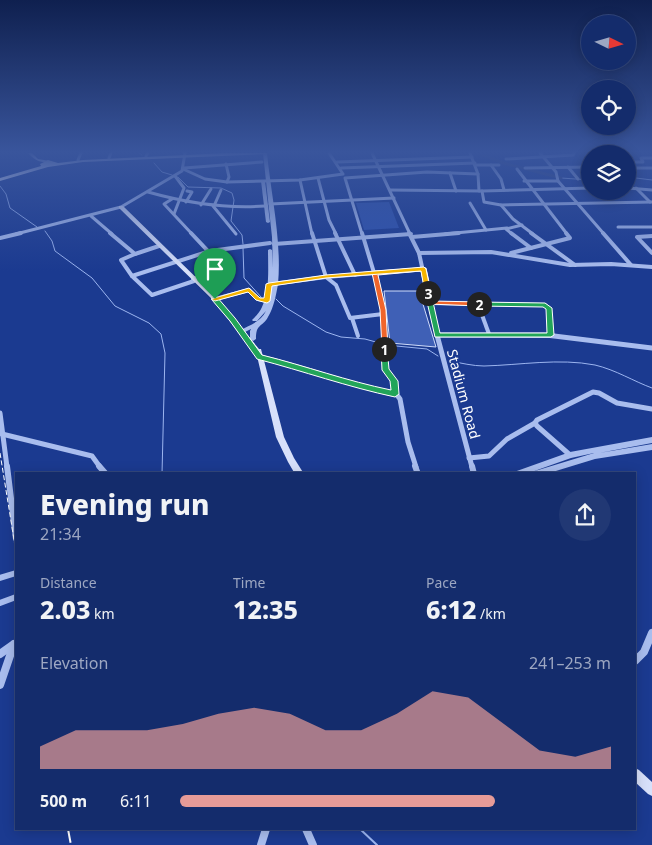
<!DOCTYPE html>
<meta charset="utf-8">
<style>
body{margin:0;font-family:"Noto Sans",sans-serif;background:#213874;color:#f1f3f6;height:100vh;display:flex;flex-direction:column;font-size:19px;white-space:nowrap}
*{box-sizing:border-box;margin:0}
p{font-size:16px;color:#9da7c2}
.icon{flex:none;width:28px;height:28px;fill:none;stroke:currentColor;stroke-width:2;stroke-linecap:round;stroke-linejoin:round}
.map{position:relative;flex:1;overflow:hidden}
.sheet{position:absolute;left:15px;top:472px;width:621px;height:358px;display:flex;flex-direction:column;background:#142c6c;border-radius:0px;box-shadow:0 2px 12px #0003,0 0 0 1px #33487f}
.sheet>*{flex:none}
.needle{width:32px;rotate:95deg}
.buttons{position:absolute;left:581px;top:15px;display:grid;gap:10px}
.buttons a{display:grid;place-items:center;width:55px;height:55px;border-radius:50%;background:#142c6c;box-shadow:0 2px 12px #0003,0 0 0 1px #33487f;font-size:25px}
.pin{position:absolute;display:grid;place-items:center;width:42px;height:42px;color:#fff;margin:-51px -21px;border-radius:50% 50% 50% 0;rotate:-45deg;box-shadow:0 0 5px #0007}
.pin .icon{rotate:45deg}
.km{position:absolute;width:25px;height:25px;margin:-12px;border-radius:50%;background:#222;color:#fff;font-size:14px;line-height:25px;text-align:center}
.round{display:grid;place-items:center;flex:none;width:52px;height:52px;border-radius:26px;background:#213874}
.headline{display:flex;align-items:center;justify-content:space-between;height:85px;padding:0 25px}
h1{font-size:28px;font-weight:800;line-height:38px}
.stats{display:grid;grid-template-columns:repeat(3,1fr);gap:8px;height:85px;padding:5px 25px}
.stats div{display:grid;align-content:center}
.stats b{font-size:25px;font-weight:800}
.stats small{font-size:14px;font-weight:400}
.stats p{font-size:14px}
.chart{height:140px;padding:10px 25px}
.chart p{display:flex;justify-content:space-between}
.chart svg{width:100%;height:90px;margin-top:5px;fill:#e69b98;opacity:.7}
ul{padding:0 25px;list-style:none;font-size:16px}
li{display:grid;grid-template-columns:80px 60px 1fr;align-items:center;height:38px}
li i{height:12px;border-radius:6px;background:#e69b98}
.map>svg:first-child{display:block}
</style>
<div class="map">
<svg width="652" height="845" viewBox="0 0 652 845">
<rect width="100%" height="100%" fill="#1b3a90"/>
<!-- green -->
<path fill="#2e52ae" d="M389 202 399 228 364 230 356 203Z"/>
<g fill="none" stroke-linecap="round" stroke-linejoin="round">
<!-- stream-far1 -->
<g stroke="#9cb5f0" stroke-width="1">
<path d="M139 153 142 155"/>
<path d="M154 163 162 172 172 175"/>
<path d="M178 177 188 187 221 188 232 193 234 200 231 221 242 235 243 244"/>
<path d="M628 177 652 180"/>
<path d="M561 178 590 180"/>
<path d="M0 186 6 194 10 208 37 227"/>
<path d="M45 231 52 241 55 251 92 278 115 306 149 323 161 334 165 353 162 474"/>
<path d="M243 248 244 278 261 297"/>
<path d="M276 299 283 306 326 332 341 337 365 339 383 344"/>
<path d="M386 345 427 349 438 356"/>
<path d="M450 361C461 363 473 366 484 366 521 365 559 358 595 365 616 370 633 381 652 388"/>
</g>
<!-- stream -->
<path stroke="#9cb5f0" stroke-width="2" d="M360 829 377 845"/>
<!-- canal -->
<path stroke="#2c4384" stroke-width="3" d="M478 153 503 163 561 178"/>
</g>
<!-- building -->
<path fill="#3f60b6" stroke="#d0dcfa" d="M384 291H419L436 347 390 343Z"/>
<g fill="none" stroke-linecap="round" stroke-linejoin="round">
<!-- minor-far4 -->
<g stroke="#a9bdee" stroke-width="3">
<path d="M372 153 410 234"/>
<path d="M470 153 478 174 479 191"/>
<path d="M540 153 556 172 558 181 604 234"/>
<path d="M146 156 148 153"/>
<path d="M109 158 111 153"/>
<path d="M506 159 573 155 574 153"/>
<path d="M78 160 81 153"/>
<path d="M337 162 472 157"/>
<path d="M628 162H643L641 158H652"/>
<path d="M226 164 229 177 227 182"/>
<path d="M476 165H499"/>
<path d="M491 165 501 179 504 190"/>
<path d="M568 167 578 179"/>
<path d="M184 168 262 162"/>
<path d="M341 168 475 163"/>
<path d="M525 168 590 167"/>
<path d="M628 168H652"/>
<path d="M183 169 205 179 227 182 300 180 343 174 329 153"/>
<path d="M517 169 567 234"/>
<path d="M450 173 456 191"/>
<path d="M318 178 329 220 336 234"/>
<path d="M300 180 312 234"/>
<path d="M524 181H558"/>
<path d="M628 188 652 190"/>
<path d="M636 188 650 202"/>
<path d="M390 190 482 191 590 188"/>
<path d="M482 191 484 202 501 205 652 202"/>
<path d="M148 192C187 203 225 209 265 206"/>
<path d="M172 199 164 204 192 234"/>
<path d="M186 202 192 192 187 191"/>
<path d="M470 203 486 230"/>
<path d="M270 204 394 198"/>
<path d="M201 205 211 189"/>
<path d="M501 205 513 219 533 234"/>
<path d="M213 206 236 234"/>
<path d="M214 206 221 190"/>
<path d="M174 214 184 188 175 176"/>
<path d="M91 216 112 234"/>
<path d="M618 227H652"/>
<path d="M16 234 121 207 182 171 185 153"/>
<path d="M362 234 345 178 427 172 478 174"/>
<path d="M445 234 507 228"/>
<path d="M512 234 506 229 522 225"/>
</g>
<!-- minor-far3 -->
<g stroke="#a9bdee" stroke-width="4">
<path d="M110 233 135 254 159 246"/>
<path d="M191 233 223 267 193 279"/>
<path d="M312 233 326 277 336 285 350 318 383 314"/>
<path d="M335 233 355 275"/>
<path d="M362 233 381 296 384 336"/>
<path d="M409 233 419 253 437 336"/>
<path d="M511 233 531 248"/>
<path d="M531 233 575 265"/>
<path d="M603 233 631 265"/>
<path d="M652 236 637 237 652 253"/>
<path d="M412 237 459 233"/>
<path d="M0 238 21 233"/>
<path d="M274 244 411 234"/>
<path d="M419 253 491 252 570 265 611 264 652 267"/>
<path d="M511 253 570 238 566 233"/>
<path d="M135 254 121 260 132 276 210 251 270 243"/>
<path d="M132 276 152 295 194 281"/>
<path d="M272 284 326 277 424 269"/>
<path d="M215 299 249 290 258 299 267 301"/>
<path d="M430 303 545 305 549 308 551 335"/>
<path d="M478 304 489 334"/>
<path d="M352 318 358 336"/>
<path d="M437 335 556 336"/>
</g>
<!-- minor-far2 -->
<g stroke="#a9bdee" stroke-width="5">
<path d="M384 335 385 370 394 381 395 394"/>
<path d="M437 335 472 467"/>
<path d="M437 335H546L652 348"/>
<path d="M260 357C306 368 351 385 397 395L400 399 408 442 416 467"/>
<path d="M0 413 7 467"/>
<path d="M2 434 92 456 100 467"/>
<path d="M570 455 537 426 535 423 537 420 593 392 599 393 617 403 652 409"/>
<path d="M469 458 489 456 507 439 535 423"/>
</g>
<!-- minor-far1 -->
<g stroke="#a9bdee" stroke-width="6">
<path d="M7 466 16 539"/>
<path d="M99 466 106 474"/>
<path d="M415 466 418 474"/>
<path d="M472 466 474 474"/>
<path d="M0 578 16 573"/>
<path d="M0 603 16 597"/>
</g>
<!-- minor -->
<g stroke="#a9bdee" stroke-width="8">
<path d="M0 654 14 644"/>
<path d="M635 661 644 652 652 633"/>
<path d="M0 685 14 644"/>
<path d="M306 829 313 845"/>
<path d="M261 845 266 829"/>
</g>
<!-- tertiary -->
<g fill="#a9bdee" fill-rule="evenodd">
<path d="M263 153H267C271 194 282 243 278 284 276 295 274 307 268 317 262 328 256 323 256 339L253 341 250 339V331L251 329 241 334 238 332 239 331C249 325 261 322 266 311L257 321H253L252 320C256 316 260 312 262 307 270 290 268 269 268 250L270 249 272 250 273 268 272 237Z"/>
<path d="M263 180 265 181 270 222 268 223 266 222 261 181Z"/>
<path d="M652 437V443L599 453 652 444V450L595 459 546 474H531L532 472 535 471 594 453 571 458 526 474H513L514 472 570 452Z"/>
</g>
<!-- secondary -->
<g fill="#d7e0fa" fill-rule="evenodd">
<path d="M28 153H32L38 159 50 161C40 164 35 160 28 153Z"/>
<path d="M119 206H123L217 298 259 349H261L284 437 294 458 304 474H295L288 462 276 437 257 356 213 300 119 208Z"/>
<path d="M635 768 639 770 652 782V796L648 794 635 782Z"/>
</g>
<!-- primary -->
<path fill="#f1f4ff" fill-rule="evenodd" d="M225 153H268L266 154 83 162 48 167 0 181V178L41 166 40 164 48 160 58 163 83 160Z"/>
<!-- rail-far1 -->
<path stroke="#fff" stroke-width="1" stroke-dasharray="5 2.5" stroke-linecap="butt" d="M0 453 16 552"/>
<!-- rail -->
<path stroke="#fff" stroke-width="2" stroke-dasharray="14 5.5" stroke-linecap="butt" d="M68 829 71 845"/>
</g>
<!-- sky -->
<linearGradient id="sky" x2="0" y2="1"><stop stop-color="#0f204f"/><stop offset="0.56" stop-color="#39559c"/><stop offset="1" stop-color="#39559c" stop-opacity="0"/></linearGradient>
<rect width="652" height="271" fill="url(#sky)"/>
<!-- split-1 -->
<path fill="#22a559" stroke="#fff" d="M212 297H217L235 318 262 355C306 366 347 381 391 390L390 381 382 370 381 349 387 347 389 369 398 381 399 394 395 397C348 387 303 371 257 359L230 321 212 300Z"/>
<!-- split-2 -->
<path fill="#f0652b" stroke="#fff" d="M426 268 433 301 479 302 482 304 479 306 428 304 421 271 378 275 386 310 388 349 382 350 380 310 372 273 375 271Z"/>
<!-- split-3 -->
<path fill="#22a559" stroke="#fff" d="M428 291 431 293 440 333H547L546 309 543 307 479 306 476 304 479 302 545 303 552 308 554 335 551 337H435L425 293Z"/>
<!-- split-4 -->
<path fill="#f5b400" stroke="#fff" d="M424 267 426 269 431 293 428 295 425 293 421 271 326 278 272 286 270 301 267 303 256 300 248 292 215 301 211 299 249 288 260 298H264L266 284 269 283 326 275Z"/>
<g text-anchor="middle" dominant-baseline="central" stroke-width="4" stroke-linejoin="round" paint-order="stroke">
<!-- street labels -->
<g font-size="14" fill="#fff" stroke="#1b3a90">
<text transform="translate(464 394) rotate(75)">Stadium Road</text>
</g>
</g>
</svg>
<div class="buttons">
<a><svg class="needle" viewBox="-14 -14 28 28"><path d="M0-13l5 13h-10z" fill="#e53935"/><path d="M0 13l5-13h-10z" fill="#9da7c2"/></svg></a>
<a><svg class="icon" aria-label="locate" viewBox="0 0 24 24"><circle cx="12" cy="12" r="6"/><path d="M12 2v4M12 18v4M2 12h4M18 12h4"/></svg></a>
<a><svg class="icon" aria-label="layers" viewBox="0 0 24 24"><path d="M12 4l9 5-9 5-9-5zM3 14l9 5 9-5"/></svg></a>
</div>
<div class="pin" style="left:215px;top:299px;background:#1e9e55"><svg class="icon" aria-label="arrive" viewBox="0 0 24 24"><path d="M6 21V4h12l-3 4 3 4H6"/></svg></div>
<b class="km" style="left:384px;top:349px">1</b>
<b class="km" style="left:479px;top:304px">2</b>
<b class="km" style="left:428px;top:293px">3</b>
<section class="sheet">
<div class="headline"><div><h1>Evening run</h1><p>21:34</p></div><a class="round"><svg class="icon" aria-label="share" viewBox="0 0 24 24"><path d="M12 15V3M7 8l5-5 5 5M5 13v7h14v-7"/></svg></a></div>
<div class="stats">
<div><p>Distance</p><b>2.03<small> km</small></b></div>
<div><p>Time</p><b>12:35</b></div>
<div><p>Pace</p><b>6:12<small> /km</small></b></div>
</div>
<div class="chart"><p><span>Elevation</span>241–253 m</p>
<svg viewBox="0 0 160 44" preserveAspectRatio="none"><path d="M0 44V33L10 25L20 25L30 25L40 22L50 17L60 14L70 17L80 25L90 25L100 17L110 6L120 9L130 22L140 35L150 38L160 33V44z"/></svg>
</div>
<ul>
<li><b>500 m</b>6:11<i style="width:73%"></i></li>
</ul>
</section>
</div>
